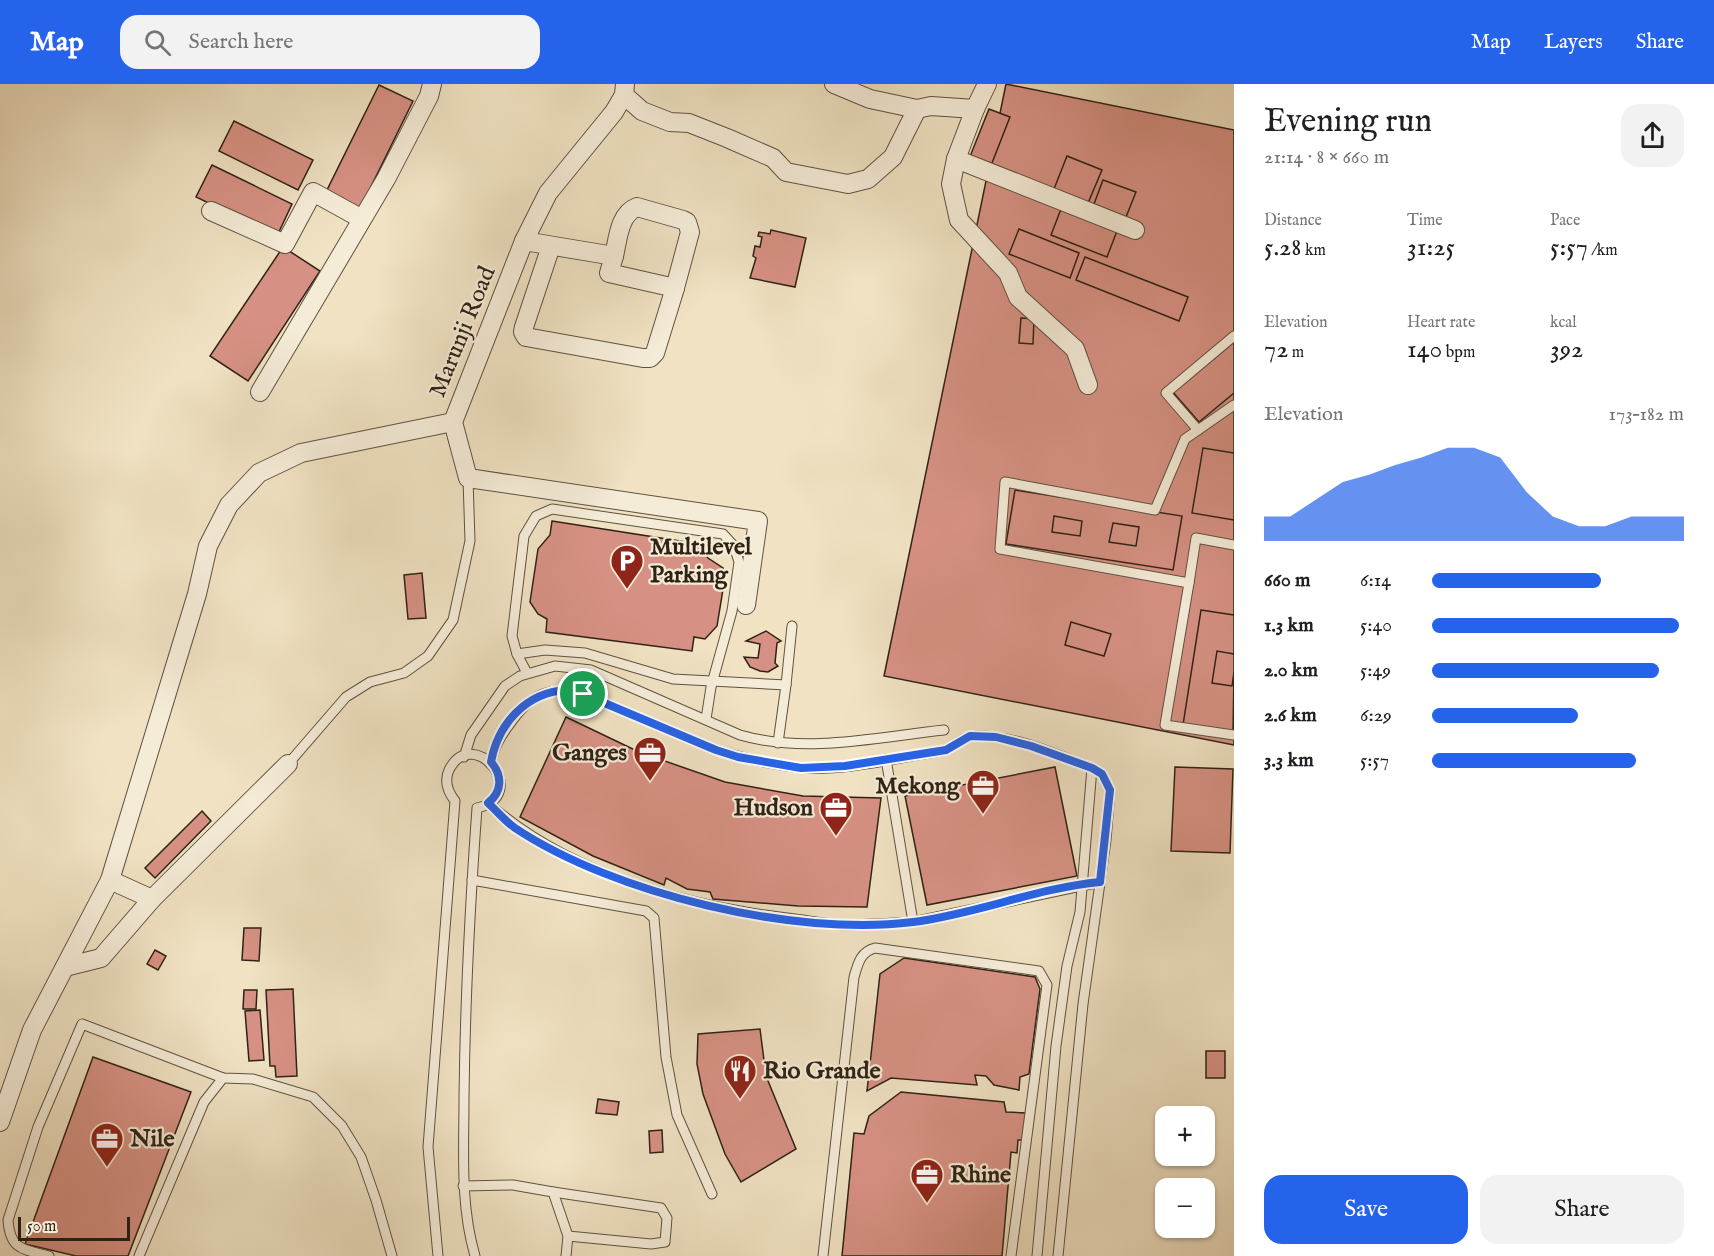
<!DOCTYPE html>
<meta charset="utf-8">
<style>
body{margin:0;font-family:"IM FELL English",serif;background:#f2f2f2;color:#202124;height:100vh;display:flex;flex-direction:column;font-size:22px;white-space:nowrap}
*{box-sizing:border-box;margin:0}
p{font-size:20px;color:#757577}
.icon{flex:none;width:33px;height:33px;fill:none;stroke:currentColor;stroke-width:2;stroke-linecap:round;stroke-linejoin:round}
.map{position:relative;flex:1;overflow:hidden}
.side{display:flex;flex-direction:column;background:#fff;width:480px}
.side>*{flex:none}
.buttons{position:absolute;left:1155px;top:1022px;display:grid;gap:12px}
.buttons a{display:grid;place-items:center;width:60px;height:60px;border-radius:12px;background:#fff;box-shadow:0 2px 4px #0004;font-size:30px}
.scale{position:absolute;left:18px;bottom:15px;width:112px;box-sizing:border-box;padding-left:6px;border:3px solid #2f2215;border-top:0;font-size:16px;line-height:21px;white-space:nowrap;color:#2f2215;-webkit-text-stroke:4px #f5ecd8;paint-order:stroke}
.pin{position:absolute;display:grid;place-items:center;width:51px;height:51px;color:#fff;margin:-26px;border:3px solid #fff;border-radius:50%;box-shadow:0 2px 6px #0007}
.round{display:grid;place-items:center;flex:none;width:63px;height:63px;border-radius:18px;background:#f2f2f2}
.overview{display:flex;align-items:center;justify-content:space-between;height:102px;padding:0 30px}
h1{font-size:33px;font-weight:600;line-height:45px}
.figures{display:grid;grid-template-columns:repeat(3,1fr);gap:9px;height:102px;padding:6px 30px}
.figures div{display:grid;align-content:center}
.figures b{font-size:26px;font-weight:600}
.figures small{font-size:16px;font-weight:400}
.figures p{font-size:16px}
.chart{height:168px;padding:12px 30px}
.chart p{display:flex;justify-content:space-between}
.chart svg{width:100%;height:108px;margin-top:6px;fill:#2563eb;opacity:.7}
.primary-button{display:flex;gap:12px;margin-top:auto;padding:12px 30px}
.primary-button a{flex:1;height:69px;border-radius:18px;background:#2563eb;color:#fff;font-size:24px;font-weight:600;line-height:69px;text-align:center}
.primary-button a+a{background:#f2f2f2;color:#202124}
ul{padding:0 30px;list-style:none;font-size:20px}
li{display:grid;grid-template-columns:96px 72px 1fr;align-items:center;height:45px}
li i{height:15px;border-radius:8px;background:#2563eb}
header{display:flex;align-items:center;gap:36px;box-sizing:border-box;height:84px;padding:0 30px;background:#2563eb;color:#fff}
header strong{font-size:28px}
nav{display:flex;gap:33px;margin-inline-start:auto;font-size:21px}
.search{width:420px;height:54px;background:#f2f2f2;display:flex;align-items:center;gap:15px;box-sizing:border-box;padding:0 21px;border-radius:18px;color:#757577;font-size:22px}
main{display:flex;flex:1;min-height:0}
.map>svg:first-child{display:block}
</style>
<header>
<strong>Map</strong>
<div class="search"><svg class="icon" aria-label="search" viewBox="0 0 24 24"><circle cx="10" cy="10" r="6"/><path d="M15 15l6 6"/></svg>Search here</div>
<nav><a>Map</a><a>Layers</a><a>Share</a></nav>
</header>
<main>
<div class="map">
<svg width="1234" height="1172" viewBox="0 0 1234 1172">
<rect width="100%" height="100%" fill="#f0e2c3"/>
<filter id="stains"><feTurbulence type="fractalNoise" baseFrequency=".00333" numOctaves="4"/><feColorMatrix values="0 0 0 0 .2 0 0 0 0 .09 0 0 0 0 .02 0 0 0 .5 -.17"/></filter>
<radialGradient id="worn" r=".72"><stop offset=".6" stop-color="#630" stop-opacity="0"/><stop offset="1" stop-color="#630" stop-opacity=".3"/></radialGradient>
<!-- building -->
<g fill="#d79184" stroke="#2f2215" stroke-width="1.5" fill-rule="evenodd">
<path d="M1006 0 1234 46V661L884 592Z"/>
<path d="M379 1 413 17 360 125 326 108Z"/>
<path d="M989 25 1010 33 990 84 969 75Z"/>
<path d="M234 37 313 76 298 106 219 67Z"/>
<path d="M1067 72 1102 86 1088 119 1054 105Z"/>
<path d="M212 81 292 120 277 152 196 113Z"/>
<path d="M1103 96 1136 108 1126 133 1094 120Z"/>
<path d="M1061 125 1117 147 1107 173 1051 151Z"/>
<path d="M1019 145 1079 169 1070 194 1009 170Z"/>
<path d="M771 146 806 154 795 203 750 194 756 174 753 172 755 162 760 163 762 153 758 152 759 148 770 150Z"/>
<path d="M283 163 320 187 248 297 210 272Z"/>
<path d="M1085 173 1188 213 1179 237 1076 196Z"/>
<path d="M1021 234 1034 235 1033 260 1019 259Z"/>
<path d="M1234 255V309L1199 338 1172 307Z"/>
<path d="M1203 364 1234 369V436L1192 429Z"/>
<path d="M1015 406 1182 432 1173 486 1006 460ZM1054 432 1082 437 1080 452 1052 448ZM1113 439 1139 443 1136 462 1109 458Z"/>
<path d="M552 437 699 460 708 474 723 484 725 493 717 542 705 555 694 553 692 567 546 548 547 535 538 530 530 518 538 465 550 451Z"/>
<path d="M422 489 426 534 408 535 404 491Z"/>
<path d="M1201 526 1234 531V570L1217 567 1212 599 1232 602 1234 588 1233 649 1183 641Z"/>
<path d="M1071 538 1111 550 1104 572 1065 561Z"/>
<path d="M766 547 781 557 777 559 775 579 778 582 768 588 760 587 750 583 744 573 758 574 760 560 746 557Z"/>
<path d="M566 633 639 668 725 698 803 712 881 714 867 823 798 822 713 815 710 808 687 805 666 794 664 801 593 772 520 733Z"/>
<path d="M1055 683 1077 792 927 821 905 712Z"/>
<path d="M1175 683 1233 685 1230 769 1171 767Z"/>
<path d="M202 727 211 737 155 794 145 784Z"/>
<path d="M244 844H261L259 877 242 876Z"/>
<path d="M155 866 166 872 158 886 147 880Z"/>
<path d="M904 874 1035 893 1040 905 1029 990 1020 993 1019 1006 994 1001 986 992 975 991 977 1001 891 994 867 1007 880 890Z"/>
<path d="M293 905 297 992 276 993 275 982H270L266 906Z"/>
<path d="M244 906H257L256 925H243Z"/>
<path d="M260 926 264 976 249 977 245 927Z"/>
<path d="M760 945 766 992 796 1065 741 1098 725 1070 703 1010 697 980 698 950Z"/>
<rect x="1206" y="967" width="19" height="27"/>
<path d="M93 973 191 1008 128 1172H76L25 1160Z"/>
<path d="M901 1008 1004 1018 1006 1028 1026 1029 1023 1056H1018L1017 1069 1011 1068 1002 1172H842L854 1049 864 1050 869 1032Z"/>
<path d="M598 1015 619 1018 617 1031 596 1029Z"/>
<path d="M662 1046 663 1068 650 1069 649 1047Z"/>
</g>
<g fill="none" stroke-linecap="round" stroke-linejoin="round">
<!-- lane casing -->
<g stroke="#5f5240" stroke-width="11">
<g id="lane">
<path d="M1234 321 1185 355 1155 426 1005 398 1000 465 1189 499 1165 641 1234 651"/>
<path d="M1198 346 1166 309 1234 252"/>
<path d="M1189 499 1196 454 1234 461"/>
<path d="M517 570 545 566 585 569 673 595 786 601 792 542"/>
<path d="M527 589 517 570 512 552 524 452 536 432 552 425 723 450 734 462 739 478 732 527 711 603 706 635"/>
<path d="M778 659 786 601"/>
<path d="M464 673 471 651 505 602 520 592 555 582 591 586 740 651C806 670 878 653 944 646"/>
<path d="M491 678C494 663 500 653 509 641 530 611 546 602 583 610L716 666C743 674 773 681 801 684 847 687 896 674 941 667 953 665 962 652 974 652 1015 651 1054 670 1092 684"/>
<path d="M288 680 346 613 370 598 404 589 428 572 453 536 470 457 468 394"/>
<path d="M488 719C569 791 689 823 795 835 811 837 828 840 844 841 867 841 890 839 913 838L886 675"/>
<path d="M472 796 646 827 654 834 666 973 677 1031 712 1110"/>
<path d="M913 838 1100 798"/>
<path d="M463 1102 513 1101 553 1108 568 1152 566 1172"/>
<path d="M553 1108 661 1124 667 1134 665 1158 651 1160 568 1152"/>
<path d="M49 1172C24 1165 10 1167 8 1136L38 1043 82 940 223 994 253 995 313 1013 342 1042 361 1073 376 1116 392 1172"/>
<path d="M139 1172 204 1018 223 994"/>
<path d="M438 1172 428 1063 455 717C448 708 444 697 449 686 473 639 533 711 477 724 470 821 465 917 464 1014 464 1068 460 1120 475 1172"/>
<path d="M823 1172 854 893C858 880 860 868 875 864L1039 887 1047 901 1011 1172"/>
<path d="M1037 1172 1056 962 1067 882 1080 828 1092 684 1102 690 1110 707 1106 756 1083 920 1058 1172"/>
</g>
</g>
<!-- street casing -->
<g stroke="#5f5240" stroke-width="20">
<g id="street">
<path d="M625 0 624 11 614 28 548 109 524 157 453 338 468 394 758 437 746 521"/>
<path d="M834 0 870 15 917 25"/>
<path d="M624 11 642 27 670 38 689 39 727 54 773 74 786 88 848 100 868 95 893 73 917 25 931 22 975 25 956 75 951 100 959 136 1008 189 1018 213 1075 265 1088 301"/>
<path d="M975 25 987 0"/>
<path d="M956 75 1135 146"/>
<path d="M211 127 285 160 313 108 362 135"/>
<path d="M524 157 614 172 609 189 675 204 655 269 650 274H643L526 253 523 248 524 243 551 162"/>
<path d="M614 172C618 155 619 130 637 123L683 136 687 138 690 148 675 204"/>
<path d="M260 308 386 95 429 12 432 0"/>
<path d="M110 796 152 815"/>
<path d="M65 883 101 874 152 815 288 680"/>
<path d="M0 1038 32 946 110 796 197 510 208 462 229 421 259 389 301 369 453 338"/>
</g>
</g>
<!-- lane -->
<use href="#lane" stroke="#f5ecd8" stroke-width="9"/>
<!-- street -->
<use href="#street" stroke="#f5ecd8" stroke-width="18"/>
</g>
<g fill="none" stroke-linecap="round" stroke-linejoin="round">
<!-- route casing -->
<g stroke="#fff" stroke-width="12">
<path id="route" d="M567 606 583 610 716 666 738 673 801 684 845 682 946 666 970 652 996 653 1031 662 1092 684 1102 690 1110 706 1100 798C1037 804 976 830 913 838 795 853 614 810 515 744 505 737 497 727 488 719 502 708 503 692 491 678 498 639 527 608 567 606Z"/>
</g>
<!-- route -->
<use href="#route" stroke="#2563eb" stroke-width="8"/>
</g>
<!-- icons -->
<defs>
<g id="parking-pin" transform="scale(1.725)"><path d="M0 17L-7.5 6A9.5 9.5 0 1 1 7.5 6Z" fill="#8f2418" stroke="#f5ecd8"/><path d="M-3.5-5.5H1a3.5 3.5 0 0 1 0 7H-1V5.5H-3.5ZM-1-3.4V-.6H.8a1.4 1.4 0 0 0 0-2.8Z" fill="#fff"/></g>
<g id="office-pin" transform="scale(1.725)"><path d="M0 17L-7.5 6A9.5 9.5 0 1 1 7.5 6Z" fill="#8f2418" stroke="#f5ecd8"/><path d="M-6-3h4V-5.5h4V-3h4V5H-6ZM-1-4.5V-3h2v-1.5ZM-6 0V1H6V0Z" fill="#fff"/></g>
<g id="restaurant-pin" transform="scale(1.725)"><path d="M0 17L-7.5 6A9.5 9.5 0 1 1 7.5 6Z" fill="#8f2418" stroke="#f5ecd8"/><path d="M-5-6h1v4h1v-4h1v4h1v-4h1v5L-1.5 .5V6h-2V.5L-5-1ZM5-6V6H3V1.5H1.5Q1.5-4 5-6Z" fill="#fff"/></g>
</defs>
<g fill-rule="evenodd">
<use href="#parking-pin" x="627" y="477"/>
<use href="#office-pin" x="650" y="669"/>
<use href="#office-pin" x="983" y="702"/>
<use href="#office-pin" x="836" y="724"/>
<use href="#restaurant-pin" x="740" y="987"/>
<use href="#office-pin" x="107" y="1055"/>
<use href="#office-pin" x="927" y="1091"/>
</g>
<g text-anchor="middle" dominant-baseline="central" stroke-width="4.5" stroke-linejoin="round" paint-order="stroke">
<!-- street labels -->
<g font-size="24" fill="#2f2215" stroke="#f5ecd8">
<text transform="translate(463 248) rotate(-68)">Marunji Road</text>
</g>
<!-- poi labels -->
<g font-size="24" font-weight="bold" fill="#2f2215" stroke="#f5ecd8" text-anchor="start">
<text x="650" y="463">Multilevel<tspan x="650" dy="28">Parking</tspan></text>
<text x="627" y="669" text-anchor="end">Ganges</text>
<text x="960" y="702" text-anchor="end">Mekong</text>
<text x="813" y="724" text-anchor="end">Hudson</text>
<text x="763" y="987">Rio Grande</text>
<text x="130" y="1055">Nile</text>
<text x="950" y="1091">Rhine</text>
</g>
</g>
<rect width="100%" height="100%" filter="url(#stains)"/>
<rect width="100%" height="100%" fill="url(#worn)"/>
</svg>
<div class="buttons">
<a>+</a>
<a>−</a>
</div>
<div class="scale">50 m</div>
<div class="pin" style="left:583px;top:610px;background:#1e9e55"><svg class="icon" aria-label="arrive" viewBox="0 0 24 24"><path d="M6 21V4h12l-3 4 3 4H6"/></svg></div>
</div>
<section class="side">
<div class="overview"><div><h1>Evening run</h1><p>21:14 · 8 × 660 m</p></div><a class="round"><svg class="icon" aria-label="share" viewBox="0 0 24 24"><path d="M12 15V3M7 8l5-5 5 5M5 13v7h14v-7"/></svg></a></div>
<div class="figures">
<div><p>Distance</p><b>5.28<small> km</small></b></div>
<div><p>Time</p><b>31:25</b></div>
<div><p>Pace</p><b>5:57<small> /km</small></b></div>
</div>
<div class="figures">
<div><p>Elevation</p><b>72<small> m</small></b></div>
<div><p>Heart rate</p><b>140<small> bpm</small></b></div>
<div><p>kcal</p><b>392</b></div>
</div>
<div class="chart"><p><span>Elevation</span>173–182 m</p>
<svg viewBox="0 0 160 44" preserveAspectRatio="none"><path d="M0 44V34L10 34L20 27L30 20L40 17L50 13L60 10L70 6L80 6L90 10L100 24L110 34L120 38L130 38L140 34L150 34L160 34V44z"/></svg>
</div>
<ul>
<li><b>660 m</b>6:14<i style="width:67%"></i></li>
<li><b>1.3 km</b>5:40<i style="width:98%"></i></li>
<li><b>2.0 km</b>5:49<i style="width:90%"></i></li>
<li><b>2.6 km</b>6:29<i style="width:58%"></i></li>
<li><b>3.3 km</b>5:57<i style="width:81%"></i></li>
</ul>
<div class="primary-button"><a>Save</a><a>Share</a></div>
</section>
</main>
